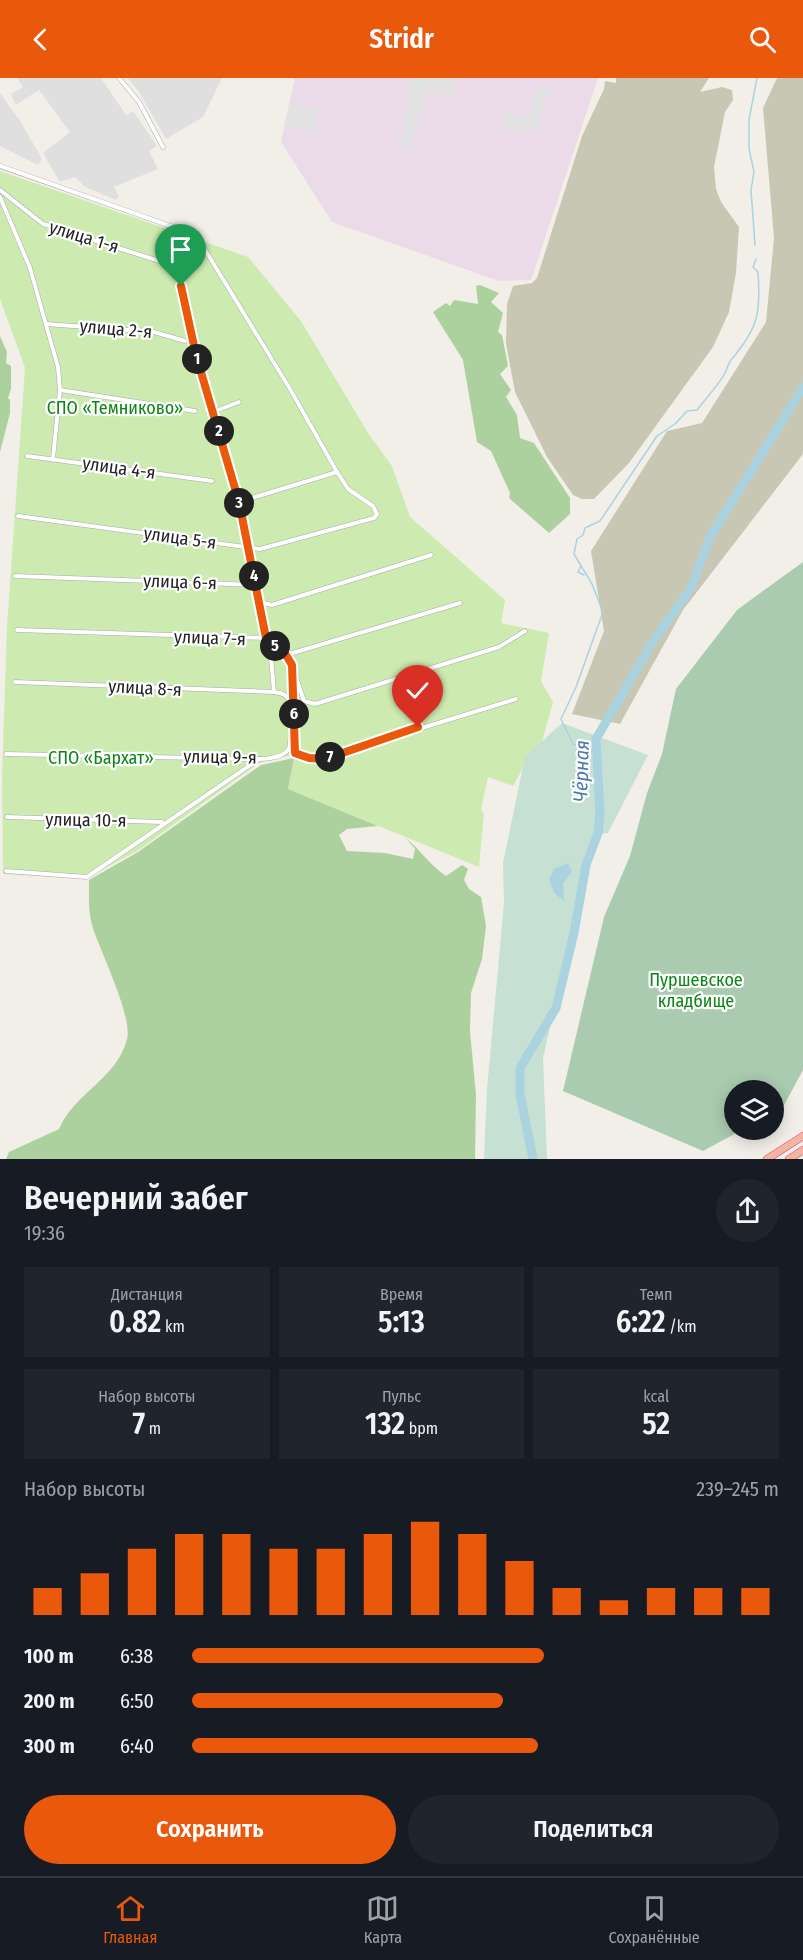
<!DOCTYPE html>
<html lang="ru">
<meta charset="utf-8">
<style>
body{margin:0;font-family:"Fira Sans Condensed",sans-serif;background:#20242c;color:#f1f3f6;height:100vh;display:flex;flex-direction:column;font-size:22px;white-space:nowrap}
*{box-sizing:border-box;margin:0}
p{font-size:20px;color:#9ea1a6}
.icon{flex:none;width:33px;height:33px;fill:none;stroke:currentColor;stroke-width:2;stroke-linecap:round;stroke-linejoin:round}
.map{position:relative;height:1081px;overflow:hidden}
.panel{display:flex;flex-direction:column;background:#171b24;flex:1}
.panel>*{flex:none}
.tools{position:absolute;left:724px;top:1002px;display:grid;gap:12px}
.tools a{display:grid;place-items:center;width:60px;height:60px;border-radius:50%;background:#171b24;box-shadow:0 3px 15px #0003;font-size:30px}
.pin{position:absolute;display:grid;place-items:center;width:51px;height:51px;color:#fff;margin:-62px -26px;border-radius:50% 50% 50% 0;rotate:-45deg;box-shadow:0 0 6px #0007}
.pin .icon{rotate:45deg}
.km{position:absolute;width:30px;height:30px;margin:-15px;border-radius:50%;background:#222;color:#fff;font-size:16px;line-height:30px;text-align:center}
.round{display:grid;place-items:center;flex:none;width:63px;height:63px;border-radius:32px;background:#20242c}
.headline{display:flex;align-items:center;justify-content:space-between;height:102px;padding:0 24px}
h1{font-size:33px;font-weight:600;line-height:45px}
.stats{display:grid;grid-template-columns:repeat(3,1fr);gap:9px;height:102px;padding:6px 24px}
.stats div{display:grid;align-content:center;border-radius:0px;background:#20242c;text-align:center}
.stats b{font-size:30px;font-weight:600}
.stats small{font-size:16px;font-weight:400}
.stats p{font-size:16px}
.chart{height:168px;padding:12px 24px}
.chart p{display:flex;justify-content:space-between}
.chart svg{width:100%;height:108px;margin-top:6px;stroke:#ea580c;stroke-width:6}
.action{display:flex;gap:12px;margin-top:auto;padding:12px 24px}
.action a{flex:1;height:69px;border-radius:36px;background:#ea580c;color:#fff;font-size:24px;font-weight:600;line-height:69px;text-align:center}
.action a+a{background:#20242c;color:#f1f3f6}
ul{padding:0 24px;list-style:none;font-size:20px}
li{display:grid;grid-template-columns:96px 72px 1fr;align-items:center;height:45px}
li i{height:15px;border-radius:8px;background:#ea580c}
header{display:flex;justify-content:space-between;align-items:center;height:78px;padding:0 24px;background:#ea580c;color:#fff;font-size:27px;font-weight:600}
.tabs{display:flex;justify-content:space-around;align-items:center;height:84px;border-top:2px solid #363941;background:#171b24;font-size:16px;color:#9ea1a6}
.tabs a{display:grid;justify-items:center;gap:3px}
.tabs .selected{color:#ea580c}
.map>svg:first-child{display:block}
</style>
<header><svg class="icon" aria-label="back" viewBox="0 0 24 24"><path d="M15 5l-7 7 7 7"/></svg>Stridr<svg class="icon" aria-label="search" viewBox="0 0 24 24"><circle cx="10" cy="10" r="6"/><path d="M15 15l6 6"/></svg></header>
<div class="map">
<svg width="803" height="1081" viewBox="0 0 803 1081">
<rect width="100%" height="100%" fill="#f2efe9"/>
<!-- residential -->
<g fill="#e0dfdf">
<path d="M17 0H101L126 37 133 33 157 68 149 73 158 91 114 109 119 118 116 122 85 109 75 99 60 104 43 75 70 54 39 12 16 27 11 16 23 9Z"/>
<path d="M128 0H222L203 39 166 61 139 14Z"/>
<path d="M0 15 20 43 42 81 38 87 0 68Z"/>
</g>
<!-- industrial -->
<path fill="#ebdbe8" d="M295 0H598L531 202 499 203 332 144 281 64Z"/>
<!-- construction -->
<g fill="#c7c7b4">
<path d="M616 0H709L700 14 722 9 732 12 733 22 725 34 714 89 716 111 721 124 739 149 736 195 729 234 713 269 629 385 594 421H582L573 417 547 379 515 314 506 265 507 226 513 208 532 205 537 200 582 58 604 11 605 3 616 5Z"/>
<path d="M777 0H803V376L683 532 620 646 572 636 604 553 591 473 667 353 702 345 766 244 774 160 763 30Z"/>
</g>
<!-- grass -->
<path fill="#cdebb0" d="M0 93 248 179 301 243 368 355 392 388 410 439 505 522 501 545 549 555 541 603 553 624 540 671 528 681 513 708 488 699 481 731 484 736 479 789 288 711 294 680 293 673 292 677 259 685 137 773 85 801 3 796 2 700 7 548 25 290 0 221Z"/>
<!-- forest -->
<g fill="#add19e">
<path d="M480 207 499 215 491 224 503 235 498 254 502 257 508 288 500 296 511 312 506 319 517 337 520 360 534 365 570 420V436L549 455 509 420 510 415 491 373 477 364 463 282 433 234 446 225 450 228 454 222 478 226 476 208Z"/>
<path d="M0 258 7 274 6 285 11 288V311L8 320 10 322V335L0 374Z"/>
<path d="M294 680 288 711 378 748 347 751 339 757 347 773 385 775 413 781 415 771 406 760C420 772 431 788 446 798L462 787 468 791 464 802 469 811 481 819 486 848 482 881 471 915 470 953 476 1017 475 1081H6L9 1074 59 1051C74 1015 117 1001 127 961 133 938 99 871 92 847 88 832 89 817 89 802L138 774 261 687Z"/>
</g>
<!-- wetland -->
<path fill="#c6e0d4" d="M562 645 648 677 608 755 597 756 579 816 574 862 562 899 543 980 547 1081H484L487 1011 504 825 503 785 525 679Z"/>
<!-- cemetery -->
<path fill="#aacbaf" d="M803 484V992L783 1029 774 1034V1012H735V1052H742L703 1073 563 1013 604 839 630 778 647 715 662 676 676 611 737 532Z"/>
<!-- parking -->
<g fill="#e2e2e2">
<path d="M410 0H457L451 19 428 12 409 71 396 69 398 57H403Z"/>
<path d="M537 7 550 11 536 54 527 52 526 54 500 52 506 34 528 40Z"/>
<path d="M289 26 318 32 314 54 284 48Z"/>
</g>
<!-- water -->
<path fill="#aad3df" d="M568 785 572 793 563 806 564 823 554 815 549 801 554 791Z"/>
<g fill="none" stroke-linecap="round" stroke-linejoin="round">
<!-- stream -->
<g stroke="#aad3df" stroke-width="1.5">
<path d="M755 167 751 112 754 94 749 71V42L757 0"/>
<path d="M581 488 578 494 584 497"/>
<path d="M596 675 573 666 561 641 576 609 603 534 592 506 574 476 577 461 583 457 585 450 600 443 657 358 675 346 687 333 697 332C706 320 718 308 725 295 727 291 728 286 731 282 758 250 761 236 758 194L753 189 756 181"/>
</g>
<!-- river -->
<path stroke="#aad3df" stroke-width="9" d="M533 1081 520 1016V990L556 930 574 855 586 787 598 755 600 736 596 661 652 565 691 510 710 459 803 310"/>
<!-- minor casing -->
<g stroke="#a9a9a9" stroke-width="5">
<g id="minor">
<path d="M119 0 139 24 163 69"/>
<path d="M0 88 196 157 290 311 337 394 348 411 373 428 377 436 374 440 260 471 18 438"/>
<path d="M0 112 43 146 178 189"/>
<path d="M0 119 30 190 58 289 60 312 53 380"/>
<path d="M172 149 196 277 239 424 256 507"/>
<path d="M46 246 154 254 185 263"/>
<path d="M60 312 195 333"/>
<path d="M213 334 239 324"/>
<path d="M27 378 212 403"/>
<path d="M239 424 337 394"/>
<path d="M15 498 256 507 259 524 272 527 431 477"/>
<path d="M17 552 266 560 286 577 460 525"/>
<path d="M286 577 292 587 295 675 318 682 516 621"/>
<path d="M294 593 304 623 315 626 499 569 525 553"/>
<path d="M15 604 274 614"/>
<path d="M6 676 247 681C259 681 280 682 288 672 292 667 291 624 287 619 284 615 279 615 274 614L271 579 259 524"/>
<path d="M7 739 162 744"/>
<path d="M6 793 87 799 259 681"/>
</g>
</g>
<!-- trunk casing -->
<g stroke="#dc2a67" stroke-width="8">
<g id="trunk">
<path d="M767 1081 803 1058"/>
<path d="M789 1081 803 1072"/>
</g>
</g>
<!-- minor -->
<use href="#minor" stroke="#fff" stroke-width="4"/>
<!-- trunk -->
<use href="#trunk" stroke="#f2b4a3" stroke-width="7"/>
</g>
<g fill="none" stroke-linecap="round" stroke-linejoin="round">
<!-- route casing -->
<g stroke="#fff" stroke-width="12">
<path id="route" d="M181 208 196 277 239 424 266 560 286 577 292 587 295 675 309 680 325 681 418 649"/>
</g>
<!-- route -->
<use href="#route" stroke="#ea580c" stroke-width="8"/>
</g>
<g text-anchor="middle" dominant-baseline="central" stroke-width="4.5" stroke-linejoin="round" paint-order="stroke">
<!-- street labels -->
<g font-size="18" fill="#222" stroke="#fff">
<text transform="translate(84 159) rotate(17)">улица 1-я</text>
<text transform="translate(116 251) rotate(5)">улица 2-я</text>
<text transform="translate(119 390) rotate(8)">улица 4-я</text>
<text transform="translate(180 460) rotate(8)">улица 5-я</text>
<text transform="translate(180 504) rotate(2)">улица 6-я</text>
<text transform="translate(210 560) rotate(2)">улица 7-я</text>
<text transform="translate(145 610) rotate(3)">улица 8-я</text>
<text transform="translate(220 679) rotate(1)">улица 9-я</text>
<text transform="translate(86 742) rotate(1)">улица 10-я</text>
</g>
<!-- park labels -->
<g font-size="18" fill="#0c8416" stroke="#fff">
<text x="115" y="330">СПО «Темниково»</text>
<text x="101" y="680">СПО «Бархат»</text>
<text x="696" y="902">Пуршевское<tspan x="696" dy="21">кладбище</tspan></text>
</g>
<!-- water labels -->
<g font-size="20" font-style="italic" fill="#4a7aab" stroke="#fff">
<text transform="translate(581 693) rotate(-88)">Чёрная</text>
</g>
</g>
</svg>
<div class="tools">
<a><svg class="icon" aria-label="layers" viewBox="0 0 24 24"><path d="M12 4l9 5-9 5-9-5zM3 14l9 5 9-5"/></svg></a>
</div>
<div class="pin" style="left:181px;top:208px;background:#1e9e55"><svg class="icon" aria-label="arrive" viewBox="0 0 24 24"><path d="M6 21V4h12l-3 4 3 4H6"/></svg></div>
<div class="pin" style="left:418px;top:649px;background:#d93025"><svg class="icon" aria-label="check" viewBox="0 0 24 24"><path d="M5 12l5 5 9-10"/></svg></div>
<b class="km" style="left:197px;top:281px">1</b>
<b class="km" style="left:219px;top:353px">2</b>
<b class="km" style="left:239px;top:425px">3</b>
<b class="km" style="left:254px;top:498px">4</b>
<b class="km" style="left:275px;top:568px">5</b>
<b class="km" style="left:294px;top:636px">6</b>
<b class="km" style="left:330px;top:679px">7</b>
</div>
<section class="panel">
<div class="headline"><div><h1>Вечерний забег</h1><p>19:36</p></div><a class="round"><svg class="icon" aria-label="share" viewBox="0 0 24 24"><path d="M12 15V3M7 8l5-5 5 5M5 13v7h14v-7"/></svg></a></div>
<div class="stats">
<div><p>Дистанция</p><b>0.82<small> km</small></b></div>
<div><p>Время</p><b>5:13</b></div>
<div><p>Темп</p><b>6:22<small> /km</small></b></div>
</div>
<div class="stats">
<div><p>Набор высоты</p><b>7<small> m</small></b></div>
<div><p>Пульс</p><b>132<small> bpm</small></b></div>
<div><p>kcal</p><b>52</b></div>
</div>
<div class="chart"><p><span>Набор высоты</span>239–245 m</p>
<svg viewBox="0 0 160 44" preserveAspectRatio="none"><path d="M5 44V33M15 44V27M25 44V17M35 44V11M45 44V11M55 44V17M65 44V17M75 44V11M85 44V6M95 44V11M105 44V22M115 44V33M125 44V38M135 44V33M145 44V33M155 44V33"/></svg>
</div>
<ul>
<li><b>100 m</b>6:38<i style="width:60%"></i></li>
<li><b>200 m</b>6:50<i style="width:53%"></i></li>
<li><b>300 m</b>6:40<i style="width:59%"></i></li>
</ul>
<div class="action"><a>Сохранить</a><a>Поделиться</a></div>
</section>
<nav class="tabs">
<a class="selected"><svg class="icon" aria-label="home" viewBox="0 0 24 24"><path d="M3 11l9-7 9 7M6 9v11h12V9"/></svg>Главная</a>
<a><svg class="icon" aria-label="map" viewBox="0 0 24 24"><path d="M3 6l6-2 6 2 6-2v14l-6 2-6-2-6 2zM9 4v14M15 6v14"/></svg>Карта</a>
<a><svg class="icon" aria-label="saved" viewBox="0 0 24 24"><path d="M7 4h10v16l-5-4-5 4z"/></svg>Сохранённые</a>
</nav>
